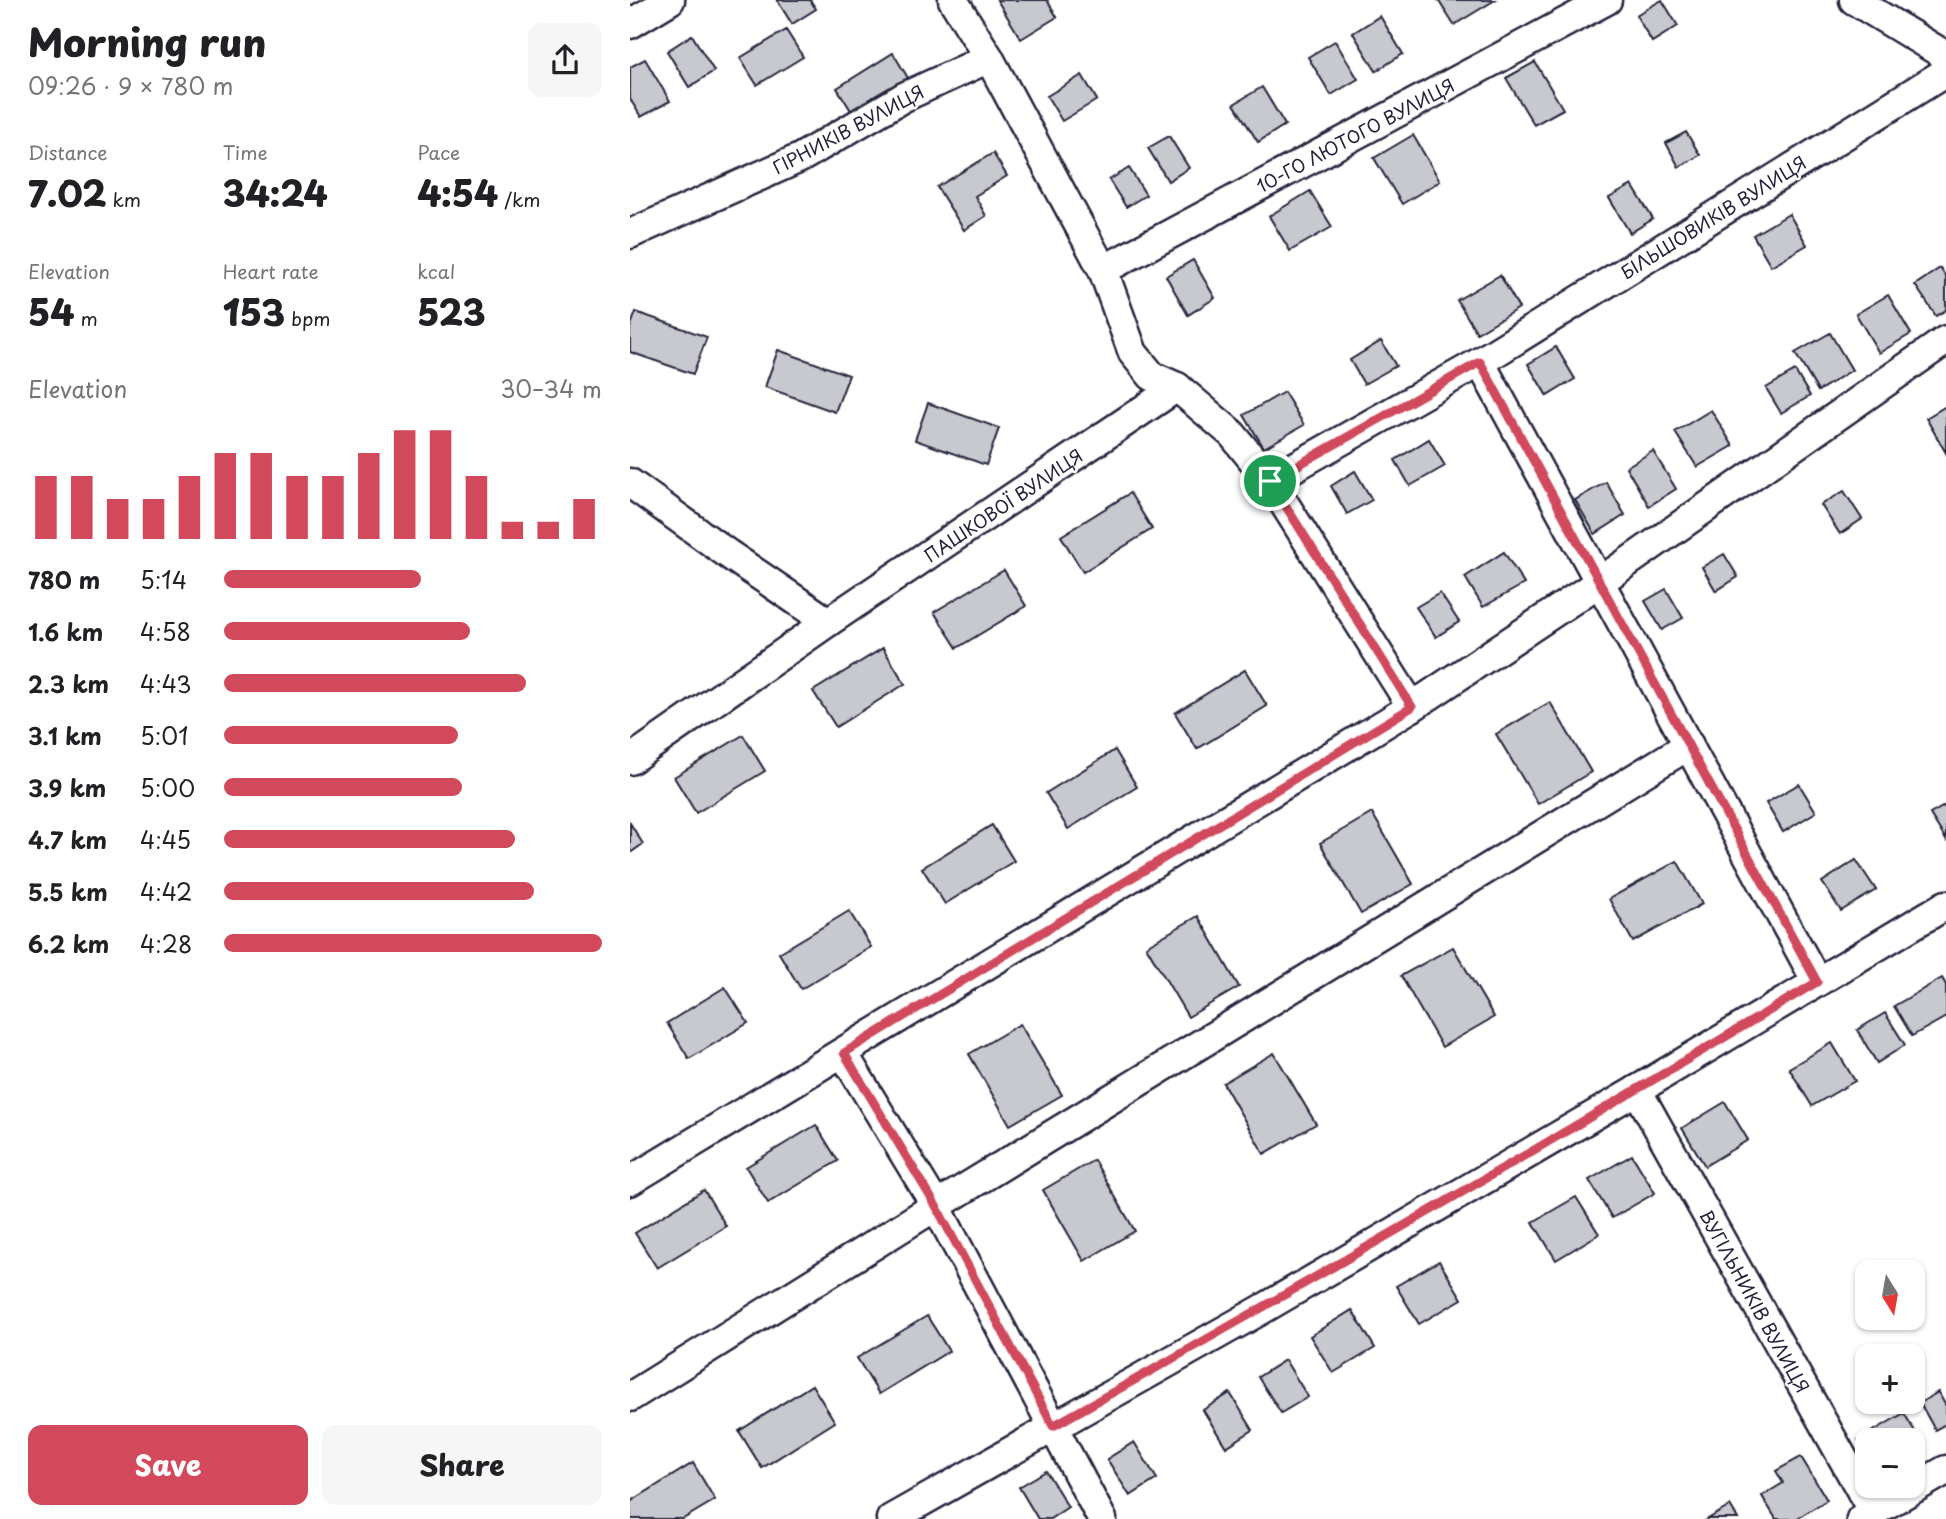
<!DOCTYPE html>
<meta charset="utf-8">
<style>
body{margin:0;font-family:"Playpen Sans",sans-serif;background:#f6f6f6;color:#202124;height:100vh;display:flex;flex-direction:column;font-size:26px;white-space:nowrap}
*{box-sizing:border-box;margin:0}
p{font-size:23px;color:#757577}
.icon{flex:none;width:38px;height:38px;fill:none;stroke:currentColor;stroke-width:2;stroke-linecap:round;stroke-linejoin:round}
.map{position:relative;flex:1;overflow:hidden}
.side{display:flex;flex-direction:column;background:#fff;width:630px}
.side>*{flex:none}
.needle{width:46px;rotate:169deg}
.buttons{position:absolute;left:1225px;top:1260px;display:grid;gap:14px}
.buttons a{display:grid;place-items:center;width:70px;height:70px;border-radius:14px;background:#fff;box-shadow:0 2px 5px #0004;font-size:35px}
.pin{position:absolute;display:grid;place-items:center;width:60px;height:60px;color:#fff;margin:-30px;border:4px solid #fff;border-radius:50%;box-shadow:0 2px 7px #0007}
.round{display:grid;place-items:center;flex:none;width:74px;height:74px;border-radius:14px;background:#f6f6f6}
.summary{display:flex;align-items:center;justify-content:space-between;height:119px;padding:0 28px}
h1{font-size:38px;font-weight:800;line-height:52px}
.stats{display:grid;grid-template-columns:repeat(3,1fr);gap:10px;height:119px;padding:7px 28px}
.stats div{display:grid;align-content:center}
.stats b{font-size:35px;font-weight:800}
.stats small{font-size:19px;font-weight:400}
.stats p{font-size:19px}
.chart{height:196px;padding:14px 28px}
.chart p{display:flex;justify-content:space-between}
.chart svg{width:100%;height:126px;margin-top:7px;stroke:#d1495b;stroke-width:6}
.cta{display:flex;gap:14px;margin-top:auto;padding:14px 28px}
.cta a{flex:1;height:80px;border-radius:14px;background:#d1495b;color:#fff;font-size:28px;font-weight:800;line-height:80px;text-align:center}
.cta a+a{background:#f6f6f6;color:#202124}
ul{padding:0 28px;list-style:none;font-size:23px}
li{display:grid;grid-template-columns:112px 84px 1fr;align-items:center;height:52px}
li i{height:18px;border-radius:9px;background:#d1495b}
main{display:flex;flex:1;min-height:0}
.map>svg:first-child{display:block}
</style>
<main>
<section class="side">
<div class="summary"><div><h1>Morning run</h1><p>09:26 · 9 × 780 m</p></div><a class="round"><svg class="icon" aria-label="share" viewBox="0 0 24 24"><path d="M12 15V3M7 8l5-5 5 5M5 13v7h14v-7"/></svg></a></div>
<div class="stats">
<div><p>Distance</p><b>7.02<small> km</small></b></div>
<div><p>Time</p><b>34:24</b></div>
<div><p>Pace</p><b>4:54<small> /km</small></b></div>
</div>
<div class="stats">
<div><p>Elevation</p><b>54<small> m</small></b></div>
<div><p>Heart rate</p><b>153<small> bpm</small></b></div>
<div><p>kcal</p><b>523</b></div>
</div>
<div class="chart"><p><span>Elevation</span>30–34 m</p>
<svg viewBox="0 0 160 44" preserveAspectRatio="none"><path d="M5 44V22M15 44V22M25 44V30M35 44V30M45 44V22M55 44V14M65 44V14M75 44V22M85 44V22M95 44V14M105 44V6M115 44V6M125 44V22M135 44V38M145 44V38M155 44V30"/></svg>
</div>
<ul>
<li><b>780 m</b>5:14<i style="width:52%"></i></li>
<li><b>1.6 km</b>4:58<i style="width:65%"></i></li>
<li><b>2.3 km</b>4:43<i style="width:80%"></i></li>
<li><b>3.1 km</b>5:01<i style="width:62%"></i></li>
<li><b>3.9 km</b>5:00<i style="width:63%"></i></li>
<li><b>4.7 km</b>4:45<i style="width:77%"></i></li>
<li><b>5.5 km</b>4:42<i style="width:82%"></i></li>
<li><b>6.2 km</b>4:28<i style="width:100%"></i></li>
</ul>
<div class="cta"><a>Save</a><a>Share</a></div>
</section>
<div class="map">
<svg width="1316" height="1519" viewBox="0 0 1316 1519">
<rect width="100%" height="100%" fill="#fff"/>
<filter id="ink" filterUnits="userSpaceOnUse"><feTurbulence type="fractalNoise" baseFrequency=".0143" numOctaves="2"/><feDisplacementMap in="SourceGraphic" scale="14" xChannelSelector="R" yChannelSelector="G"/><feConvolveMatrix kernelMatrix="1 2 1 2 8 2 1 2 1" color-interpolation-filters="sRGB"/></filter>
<g filter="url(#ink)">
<!-- building -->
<g fill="#c8c8cf" stroke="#22223b" stroke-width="2">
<path d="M147 0H180L186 9 162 24Z"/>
<path d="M367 0H417L427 17 391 39Z"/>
<path d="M808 0H865L824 25Z"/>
<path d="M1032 0 1048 26 1022 42 1006 15Z"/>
<path d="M750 16 773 54 746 71 723 33Z"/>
<path d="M156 30 173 57 127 85 110 58Z"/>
<path d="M62 35 84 71 59 87 37 51Z"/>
<path d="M705 41 728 79 701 95 678 57Z"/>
<path d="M263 53 281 83 225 117 207 88Z"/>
<path d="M15 59 40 101 11 117 0 99V67Z"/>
<path d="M905 62 933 109 904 125 876 78Z"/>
<path d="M452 75 467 100 432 121 417 96Z"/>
<path d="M632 87 655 125 628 142 604 104Z"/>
<path d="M1056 132 1070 155 1049 167 1036 143Z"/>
<path d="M783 135 810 181 772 204 744 158Z"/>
<path d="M539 136 559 168 538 181 518 148Z"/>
<path d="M363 153 377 176 345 196 356 216 334 230 307 187Z"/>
<path d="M499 168 516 195 496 207 479 180Z"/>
<path d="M1002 185 1023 219 1000 233 979 198Z"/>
<path d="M680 191 702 227 660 251 639 216Z"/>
<path d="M1159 214 1177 245 1141 266 1123 235Z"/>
<path d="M563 260 585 298 558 315 536 276Z"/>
<path d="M1310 268 1316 277V310L1306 316 1285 285Z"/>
<path d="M870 275 889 308 847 333 827 300Z"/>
<path d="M1258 295 1281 334 1249 353 1226 314Z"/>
<path d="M6 312 77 337 63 374 0 352V328Z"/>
<path d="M1200 333 1222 370 1188 391 1165 353Z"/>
<path d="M751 341 766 366 734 384 720 360Z"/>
<path d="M926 347 945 379 917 396 898 364Z"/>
<path d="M148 350 219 375 205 412 135 387Z"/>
<path d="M1165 371 1180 396 1151 413 1136 388Z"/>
<path d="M654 392 674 425 634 448 614 415Z"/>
<path d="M298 403 369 428 356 465 285 440Z"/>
<path d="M1316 406V453L1296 418Z"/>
<path d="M1081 410 1103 446 1067 467 1045 432Z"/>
<path d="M799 439 815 466 780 486 765 460Z"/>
<path d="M1023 451 1046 489 1019 506 996 467Z"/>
<path d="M725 471 742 500 717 514 701 486Z"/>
<path d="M976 482 995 515 965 534 945 500Z"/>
<path d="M1214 491 1232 519 1210 534 1191 505Z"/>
<path d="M500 493 522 529 453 572 431 536Z"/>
<path d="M874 552 894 584 853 607 835 577Z"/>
<path d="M1094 554 1108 577 1086 591 1072 567Z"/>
<path d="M374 570 396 606 327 648 304 612Z"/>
<path d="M1036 589 1053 618 1032 630 1015 601Z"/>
<path d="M810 593 829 622 806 637 786 607Z"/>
<path d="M253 648 275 684 206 727 183 691Z"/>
<path d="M615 670 637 706 567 749 545 713Z"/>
<path d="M920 702 961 772 908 804 866 734Z"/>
<path d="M113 735 135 771 66 813 44 777Z"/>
<path d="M485 750 507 787 438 829 416 793Z"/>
<path d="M1169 784 1186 812 1153 832 1136 803Z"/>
<path d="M1316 805V840L1300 814Z"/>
<path d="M742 813 783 884 731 914 690 843Z"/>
<path d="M0 823 13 844 0 853Z"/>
<path d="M362 825 384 861 315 904 292 868Z"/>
<path d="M1226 860 1246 890 1211 911 1192 882Z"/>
<path d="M1047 861 1072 904 1003 942 979 899Z"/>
<path d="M219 911 241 947 171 989 149 953Z"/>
<path d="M568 916 609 987 558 1017 516 946Z"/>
<path d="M823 947 864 1017 812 1047 771 976Z"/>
<path d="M1312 978 1316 985V1017L1282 1036 1264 1006Z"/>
<path d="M95 987 118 1023 59 1059 37 1023Z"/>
<path d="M1255 1013 1275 1045 1247 1063 1227 1030Z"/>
<path d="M390 1024 432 1095 380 1125 339 1054Z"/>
<path d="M1202 1043 1225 1081 1182 1106 1159 1068Z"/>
<path d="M644 1053 686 1124 634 1154 593 1083Z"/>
<path d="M1095 1102 1118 1140 1075 1166 1052 1128Z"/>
<path d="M186 1125 208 1161 138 1203 116 1167Z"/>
<path d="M1002 1155 1025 1193 982 1218 959 1180Z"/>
<path d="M464 1160 505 1231 454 1261 413 1190Z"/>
<path d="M74 1190 96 1226 27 1268 5 1233Z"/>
<path d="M946 1197 969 1234 926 1260 903 1222Z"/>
<path d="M809 1261 832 1299 789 1324 766 1286Z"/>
<path d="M722 1310 745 1348 703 1373 680 1336Z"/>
<path d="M297 1316 319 1351 249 1394 227 1358Z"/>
<path d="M655 1360 678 1397 651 1413 628 1377Z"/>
<path d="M182 1385 205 1422 132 1468 109 1431Z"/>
<path d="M1308 1392 1316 1406V1424L1305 1430 1290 1403Z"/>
<path d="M600 1393 623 1430 596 1447 573 1410Z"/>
<path d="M1274 1413 1291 1442 1283 1447V1440H1237V1456L1228 1440Z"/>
<path d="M504 1442 527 1479 500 1496 477 1459Z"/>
<path d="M1171 1457 1197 1500 1166 1519H1146L1132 1496 1153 1483 1146 1471Z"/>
<path d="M63 1463 85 1500 53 1519H1L0 1502Z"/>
<path d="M416 1471 438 1507 420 1519H408L389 1487Z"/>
<path d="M1100 1506 1108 1519H1078Z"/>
</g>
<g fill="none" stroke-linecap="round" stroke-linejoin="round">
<!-- minor casing -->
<g stroke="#22223b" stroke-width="33">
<g id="minor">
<path d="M323 0 359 58 473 270 503 353 522 376 547 387 602 434 640 481 782 707"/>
<path d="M1224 0 1316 56"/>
<path d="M0 24 40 0"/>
<path d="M0 234 170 158 274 97 359 58"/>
<path d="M473 270 977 0"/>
<path d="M850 362 1187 982"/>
<path d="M640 481 850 362 1316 72"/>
<path d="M0 483 98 554 198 622"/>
<path d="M0 760 198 622 547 387"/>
<path d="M213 1053 306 1206 472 1519"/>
<path d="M1007 1090 1243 1512"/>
<path d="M0 1181 782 707 968 583 1316 340"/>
<path d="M0 1397 306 1206 1059 745"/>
<path d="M261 1519 631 1310 1007 1090 1316 905"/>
<path d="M1231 1519 1316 1470"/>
</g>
</g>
<!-- minor -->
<use href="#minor" stroke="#fff" stroke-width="28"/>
</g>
</g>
<g fill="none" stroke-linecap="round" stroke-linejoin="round" filter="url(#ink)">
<!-- route casing -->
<g stroke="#fff" stroke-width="14">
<path id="route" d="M850 362 1187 982C934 1134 680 1282 423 1426L306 1206 214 1053 782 707 640 481Z"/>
</g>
<!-- route -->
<use href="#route" stroke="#d1495b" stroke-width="9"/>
</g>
<g text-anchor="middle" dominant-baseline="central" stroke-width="5" stroke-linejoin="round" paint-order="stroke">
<!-- street labels -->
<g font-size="18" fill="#22223b" stroke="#fff">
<text transform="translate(218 129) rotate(-28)">ГІРНИКІВ ВУЛИЦЯ</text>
<text transform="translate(725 135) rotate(-28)">10-ГО ЛЮТОГО ВУЛИЦЯ</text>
<text transform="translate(1083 217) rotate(-32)">БІЛЬШОВИКІВ ВУЛИЦЯ</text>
<text transform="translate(373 505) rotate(-34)">ПАШКОВОЇ ВУЛИЦЯ</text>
<text transform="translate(1125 1301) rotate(61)">ВУГІЛЬНИКІВ ВУЛИЦЯ</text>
</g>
</g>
</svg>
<div class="buttons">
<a><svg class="needle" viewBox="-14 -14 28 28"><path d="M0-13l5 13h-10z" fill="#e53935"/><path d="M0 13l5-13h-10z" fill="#757577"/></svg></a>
<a>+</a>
<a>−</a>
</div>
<div class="pin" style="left:640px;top:481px;background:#1e9e55"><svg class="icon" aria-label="arrive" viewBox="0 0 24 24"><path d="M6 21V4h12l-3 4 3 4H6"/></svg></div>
</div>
</main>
